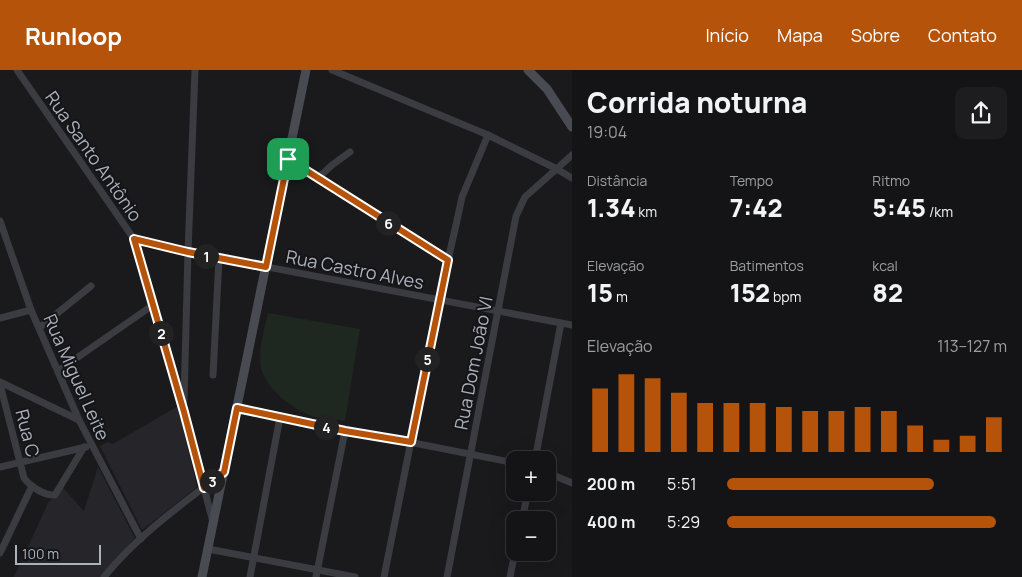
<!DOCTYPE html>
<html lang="pt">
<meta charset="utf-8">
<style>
body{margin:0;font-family:Manrope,sans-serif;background:#1d1d1f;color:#f1f3f6;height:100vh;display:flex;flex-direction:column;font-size:19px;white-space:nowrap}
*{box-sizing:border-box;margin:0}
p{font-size:16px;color:#9d9ea1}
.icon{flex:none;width:28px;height:28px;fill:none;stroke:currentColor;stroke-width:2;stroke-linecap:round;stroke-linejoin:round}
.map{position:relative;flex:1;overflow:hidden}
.sheet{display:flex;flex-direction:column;background:#141416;width:450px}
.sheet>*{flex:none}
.tools{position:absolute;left:506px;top:381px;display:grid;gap:10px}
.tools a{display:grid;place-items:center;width:50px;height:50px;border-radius:10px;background:#141416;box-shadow:0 5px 20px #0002,0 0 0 1px #333335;font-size:25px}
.scale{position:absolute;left:15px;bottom:12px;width:86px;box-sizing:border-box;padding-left:5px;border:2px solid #abb1bd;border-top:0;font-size:14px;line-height:18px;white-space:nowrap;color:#abb1bd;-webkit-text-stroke:4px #151518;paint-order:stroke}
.pin{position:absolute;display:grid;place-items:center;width:42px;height:42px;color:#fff;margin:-21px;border-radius:10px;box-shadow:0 2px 8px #0006}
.km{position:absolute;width:25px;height:25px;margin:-12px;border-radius:50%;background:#222;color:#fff;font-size:14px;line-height:25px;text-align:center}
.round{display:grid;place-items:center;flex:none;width:52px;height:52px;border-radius:10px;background:#1d1d1f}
.head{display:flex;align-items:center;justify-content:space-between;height:85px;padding:0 15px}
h1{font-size:28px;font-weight:800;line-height:38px}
.metrics{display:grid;grid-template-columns:repeat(3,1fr);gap:8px;height:85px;padding:5px 15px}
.metrics div{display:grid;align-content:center}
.metrics b{font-size:25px;font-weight:800}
.metrics small{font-size:14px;font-weight:400}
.metrics p{font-size:14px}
.chart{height:140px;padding:10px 15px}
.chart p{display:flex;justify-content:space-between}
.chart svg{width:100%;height:90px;margin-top:5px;stroke:#b45309;stroke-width:6}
ul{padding:0 15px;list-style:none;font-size:16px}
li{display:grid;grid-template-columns:80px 60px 1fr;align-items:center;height:38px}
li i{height:12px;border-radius:6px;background:#b45309}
header{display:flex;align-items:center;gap:30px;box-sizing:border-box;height:70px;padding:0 25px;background:#b45309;color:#fff}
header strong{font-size:24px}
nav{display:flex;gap:28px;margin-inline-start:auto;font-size:18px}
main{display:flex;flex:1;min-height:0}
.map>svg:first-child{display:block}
</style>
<header>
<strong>Runloop</strong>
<nav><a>Início</a><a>Mapa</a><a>Sobre</a><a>Contato</a></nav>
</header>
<main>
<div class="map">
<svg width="572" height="507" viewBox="0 0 572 507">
<rect width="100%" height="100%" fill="#1a1a1d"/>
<!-- built -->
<g fill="#26262a">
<path d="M178 336 197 417 142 460 100 376 107 372 113 374Z"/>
<path d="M98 397 135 468 100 507H14L49 431 56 427 62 417 84 441Z"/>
</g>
<!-- green -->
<path fill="#1f2820" d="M268 243 360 259 345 351C333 349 318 349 307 344 289 336 266 318 261 298 258 279 264 261 268 243Z"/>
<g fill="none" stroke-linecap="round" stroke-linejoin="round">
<!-- street -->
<g stroke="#3a3c42" stroke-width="7">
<path d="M17 0 134 169 184 342 213 452"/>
<path d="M332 0 488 65 555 98 572 108"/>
<path d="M288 89 448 190"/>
<path d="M318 108 332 95 350 82"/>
<path d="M0 151 31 240 79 350 141 469"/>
<path d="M134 169 188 182 572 255"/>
<path d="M0 248 31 240"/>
<path d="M39 258 91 216"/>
<path d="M58 301 153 235"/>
<path d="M213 305 219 188"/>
<path d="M0 312 79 350"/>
<path d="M0 314 24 408C30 416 44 426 55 425L84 377"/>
<path d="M184 331 188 182 195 0"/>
<path d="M237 338 515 393"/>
<path d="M535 390 561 253"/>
<path d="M0 397 86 377"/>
<path d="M548 403 572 413"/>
<path d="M522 450 528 422"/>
<path d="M208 479 355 507"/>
<path d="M0 483 32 416"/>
<path d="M104 507C137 466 182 434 224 402"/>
<path d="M250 507 280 347"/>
<path d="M316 507 345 361"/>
<path d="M384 507 439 230 458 146 462 127 488 65"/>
<path d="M447 507 516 146 525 127 572 85"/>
<path d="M510 507 515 482"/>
</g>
<!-- secondary -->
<g stroke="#484b52" stroke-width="9">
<path d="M528 0 547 19 572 57"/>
<path d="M202 507 306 0"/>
</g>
</g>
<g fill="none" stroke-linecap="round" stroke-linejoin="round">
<!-- route casing -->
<g stroke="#fff" stroke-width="10">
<path id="route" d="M288 89 448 190 411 372 345 361 237 338 224 402 204 418 184 342 134 169 188 182 266 197Z"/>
</g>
<!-- route -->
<use href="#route" stroke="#b45309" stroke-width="6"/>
</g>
<g text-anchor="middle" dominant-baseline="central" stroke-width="4" stroke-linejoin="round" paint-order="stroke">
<!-- street labels -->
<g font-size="18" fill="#abb1bd" stroke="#151518">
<text transform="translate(94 86) rotate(55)">Rua Santo Antônio</text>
<text transform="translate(355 199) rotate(11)">Rua Castro Alves</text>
<text transform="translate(473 293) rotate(-79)">Rua Dom João VI</text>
<text transform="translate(77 307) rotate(66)">Rua Miguel Leite</text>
<text transform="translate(28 363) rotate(76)">Rua C</text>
</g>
</g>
</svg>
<div class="tools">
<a>+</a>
<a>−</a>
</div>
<div class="scale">100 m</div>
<div class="pin" style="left:288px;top:89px;background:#1e9e55"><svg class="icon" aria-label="arrive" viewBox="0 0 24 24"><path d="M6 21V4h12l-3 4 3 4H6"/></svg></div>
<b class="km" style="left:206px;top:186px">1</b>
<b class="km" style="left:161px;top:263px">2</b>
<b class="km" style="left:212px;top:411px">3</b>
<b class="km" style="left:326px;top:357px">4</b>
<b class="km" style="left:427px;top:289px">5</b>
<b class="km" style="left:388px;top:153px">6</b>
</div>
<section class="sheet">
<div class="head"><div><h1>Corrida noturna</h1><p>19:04</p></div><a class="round"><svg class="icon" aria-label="share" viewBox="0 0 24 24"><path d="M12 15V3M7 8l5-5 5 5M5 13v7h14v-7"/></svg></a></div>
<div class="metrics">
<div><p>Distância</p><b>1.34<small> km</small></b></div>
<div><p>Tempo</p><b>7:42</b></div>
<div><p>Ritmo</p><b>5:45<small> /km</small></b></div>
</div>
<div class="metrics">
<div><p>Elevação</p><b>15<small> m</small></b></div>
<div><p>Batimentos</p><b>152<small> bpm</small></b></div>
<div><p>kcal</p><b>82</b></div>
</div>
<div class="chart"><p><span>Elevação</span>113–127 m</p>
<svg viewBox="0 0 160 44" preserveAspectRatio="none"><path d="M5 44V13M15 44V6M25 44V8M35 44V15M45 44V20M55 44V20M65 44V20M75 44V22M85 44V24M95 44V24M105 44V22M115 44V24M125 44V31M135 44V38M145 44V36M155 44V27"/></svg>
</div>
<ul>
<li><b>200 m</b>5:51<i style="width:74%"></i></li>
<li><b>400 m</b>5:29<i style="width:96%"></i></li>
</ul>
</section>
</main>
